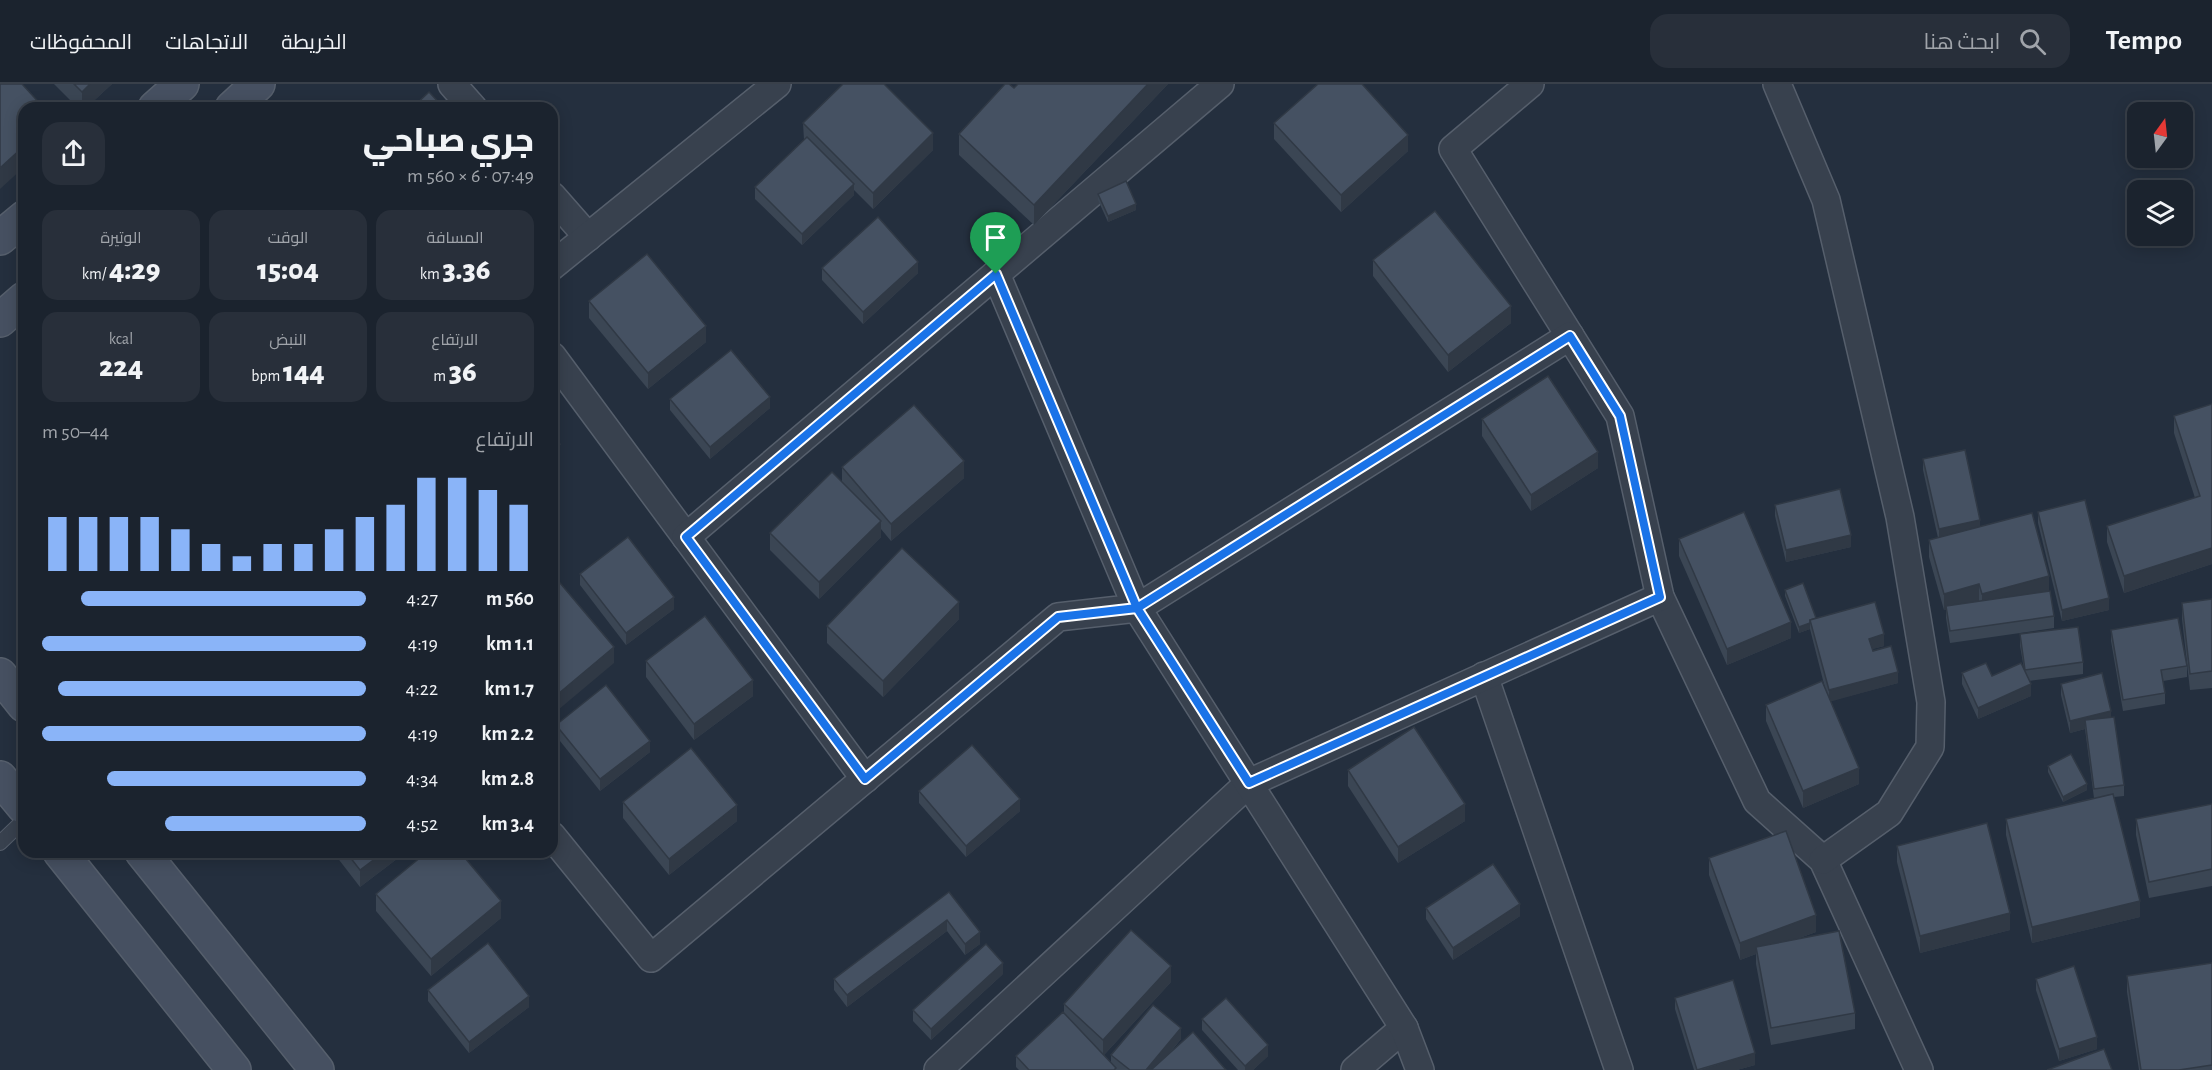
<!DOCTYPE html>
<html lang="ar">
<meta charset="utf-8">
<style>
body{margin:0;font-family:"Alegreya Sans",Cairo,sans-serif;background:#282f3a;color:#f1f3f6;direction:rtl;height:100vh;display:flex;flex-direction:column;font-size:22px;white-space:nowrap}
*{box-sizing:border-box;margin:0}
p{font-size:20px;color:#a0a4aa}
.icon{flex:none;width:33px;height:33px;fill:none;stroke:currentColor;stroke-width:2;stroke-linecap:round;stroke-linejoin:round}
.map{position:relative;flex:1;overflow:hidden;direction:ltr}
.side{position:absolute;left:18px;top:18px;width:540px;height:756px;display:flex;flex-direction:column;background:#1b232e;border-radius:18px;box-shadow:0 3px 15px #0003,0 0 0 2px #39404a;direction:rtl}
.side>*{flex:none}
.needle{width:39px;rotate:15deg}
.tools{position:absolute;left:2127px;top:18px;display:grid;gap:12px}
.tools a{display:grid;place-items:center;width:66px;height:66px;border-radius:12px;background:#1b232e;box-shadow:0 3px 15px #0003,0 0 0 2px #39404a;font-size:30px}
.pin{position:absolute;display:grid;place-items:center;width:51px;height:51px;color:#fff;margin:-62px -26px;border-radius:50% 50% 50% 0;rotate:-45deg;box-shadow:0 0 6px #0007}
.pin .icon{rotate:45deg}
.round{display:grid;place-items:center;flex:none;width:63px;height:63px;border-radius:18px;background:#282f3a}
.headline{display:flex;align-items:center;justify-content:space-between;height:102px;padding:0 24px}
h1{font-size:33px;font-weight:800;line-height:45px}
.figures{display:grid;grid-template-columns:repeat(3,1fr);gap:9px;height:102px;padding:6px 24px}
.figures div{display:grid;align-content:center;border-radius:15px;background:#282f3a;text-align:center}
.figures b{font-size:30px;font-weight:800}
.figures small{font-size:16px;font-weight:400}
.figures p{font-size:16px}
.chart{height:168px;padding:12px 24px}
.chart p{display:flex;justify-content:space-between}
.chart svg{width:100%;height:108px;margin-top:6px;stroke:#8ab4f8;stroke-width:6}
ul{padding:0 24px;list-style:none;font-size:20px}
li{display:grid;grid-template-columns:96px 72px 1fr;align-items:center;height:45px}
li i{height:15px;border-radius:8px;background:#8ab4f8}
header{display:flex;align-items:center;gap:36px;box-sizing:border-box;height:84px;padding:0 30px;background:#1b232e;border-bottom:2px solid #39404a}
header strong{font-size:28px}
nav{display:flex;gap:33px;margin-inline-start:auto;font-size:21px}
.search{width:420px;height:54px;background:#282f3a;display:flex;align-items:center;gap:15px;box-sizing:border-box;padding:0 21px;border-radius:18px;color:#a0a4aa;font-size:22px}
.map>svg:first-child{display:block}
</style>
<header>
<strong>Tempo</strong>
<div class="search"><svg class="icon" aria-label="search" viewBox="0 0 24 24"><circle cx="10" cy="10" r="6"/><path d="M15 15l6 6"/></svg>ابحث هنا</div>
<nav><a>الخريطة</a><a>الاتجاهات</a><a>المحفوظات</a></nav>
</header>
<div class="map">
<svg width="2212" height="986" viewBox="0 0 2212 986">
<rect width="100%" height="100%" fill="#242f3e"/>
<g fill="none" stroke-linecap="round" stroke-linejoin="round">
<!-- lane casing -->
<g stroke="#565f6c" stroke-width="16">
<path id="lane" d="M0 759 24 736"/>
</g>
<!-- street casing -->
<g stroke="#565f6c" stroke-width="30">
<g id="street">
<path d="M452 0 473 24"/>
<path d="M1530 0 1453 65 1620 332 1660 513 1757 717 1823 776 1919 986"/>
<path d="M1777 0 1826 116 1900 433 1931 618 1930 663 1889 729 1823 776"/>
<path d="M552 112 588 153"/>
<path d="M552 182 777 0"/>
<path d="M552 272 865 695"/>
<path d="M686 453 1220 0"/>
<path d="M1484 592 1619 986"/>
<path d="M552 752 651 874 1058 533 1137 524 996 190"/>
<path d="M938 986 1249 699 1660 513"/>
<path d="M1355 986 1404 944"/>
<path d="M1420 986 1404 944 1137 524 1570 252"/>
</g>
</g>
<!-- secondary casing -->
<g stroke="#565f6c" stroke-width="36">
<g id="secondary">
<path d="M155 24 182 0"/>
<path d="M232 24 258 0"/>
<path d="M0 154 24 134"/>
<path d="M0 236 24 215"/>
<path d="M0 591 24 621"/>
<path d="M0 694 24 723"/>
<path d="M60 768 234 986"/>
<path d="M142 768 317 986"/>
</g>
</g>
<!-- lane -->
<use href="#lane" stroke="#38414e" stroke-width="14"/>
<!-- street -->
<use href="#street" stroke="#38414e" stroke-width="27"/>
<!-- secondary -->
<use href="#secondary" stroke="#465061" stroke-width="33"/>
</g>
<!-- wall -->
<g fill="#3b4654">
<path d="M54 0H112L86 24H78Z"/>
<path d="M1168 0 1034 141 959 71V50L1014 4Z"/>
<path d="M803 39 933 66 873 125 854 106V111L802 161 755 115V103L804 56Z"/>
<path d="M1274 39 1408 67 1341 128 1274 55Z"/>
<path d="M1098 110 1136 126 1108 138 1098 116Z"/>
<path d="M1373 176 1511 239 1448 288 1373 192Z"/>
<path d="M822 184 918 189 863 240 822 196Z"/>
<path d="M589 217 706 258 648 305 589 234Z"/>
<path d="M670 315 770 324 710 375 670 326Z"/>
<path d="M2212 320V480L2124 509 2107 458V442L2195 414 2174 349V332Z"/>
<path d="M1482 335 1598 384 1531 427 1482 352Z"/>
<path d="M1923 375 1980 443 2049 507 2054 532V544L1950 559 1946 534V526H1944L1929 473V456L1938 454 1923 386Z"/>
<path d="M842 383 964 394 891 457 881 445V453L819 515 770 466V449L842 398Z"/>
<path d="M1775 421 1851 463 1786 478 1775 432Z"/>
<path d="M2038 428 2109 526 2062 537 2038 439Z"/>
<path d="M1679 455 1791 554 1727 581 1679 472Z"/>
<path d="M580 490 674 525 626 561 580 501Z"/>
<path d="M1785 506 1816 534 1884 562 1872 565 1873 567 1898 599 1830 617 1859 700 1803 724 1766 637V621L1826 608 1810 545 1799 549 1785 512Z"/>
<path d="M2212 515V604L2190 606 2182 535V519Z"/>
<path d="M959 535 883 613 827 559V542Z"/>
<path d="M2111 546 2187 582V593L2163 597 2165 609V620L2123 627 2111 557Z"/>
<path d="M2020 550 2083 578V590L2029 597 2031 612 1978 635 1962 600V589L1992 592 2024 585 2020 562Z"/>
<path d="M646 577 753 612 694 656 646 593Z"/>
<path d="M2061 600 2111 633 2124 701V712L2114 713 2140 833 2032 859 2006 751V735L2094 714 2085 645 2070 649 2061 611Z"/>
<path d="M556 641 650 668 600 707 556 652Z"/>
<path d="M2048 682 2087 706 2063 718 2048 688Z"/>
<path d="M1348 686 1465 737 1398 779 1348 702Z"/>
<path d="M919 707 1020 727 966 773 919 719Z"/>
<path d="M623 718 737 737 669 791 623 734Z"/>
<path d="M2212 720V802L2149 814 2136 751V735Z"/>
<path d="M1897 762 2010 846 1920 869 1897 778Z"/>
<path d="M333 768H406L360 803Z"/>
<path d="M1709 774 1816 848 1794 856 1855 929V945L1771 961 1756 880V870L1740 876 1709 791Z"/>
<path d="M949 808 980 860 965 871 947 847 847 923 834 906V895Z"/>
<path d="M376 810 501 834 431 892 376 827Z"/>
<path d="M1426 824 1520 832 1453 876 1426 835Z"/>
<path d="M2212 879V986H2139L2127 908V892Z"/>
<path d="M1003 890 931 956 913 937V926Z"/>
<path d="M2036 895 2097 965 2059 977 2036 906Z"/>
<path d="M1171 898 1104 971 1111 979V971L1181 955 1169 970 1226 986H1019L1016 983V972L1064 929V920Z"/>
<path d="M428 906 529 923 469 969 428 917Z"/>
<path d="M1675 914 1755 981 1737 986H1694L1675 925Z"/>
<path d="M1202 935 1268 972 1253 986H1238L1202 946Z"/>
</g>
<!-- shaded-wall -->
<g fill="#303945">
<path d="M90 0H112L86 24H82V8Z"/>
<path d="M1148 0H1168L1034 141V121Z"/>
<path d="M933 49V66L873 125V109Z"/>
<path d="M1408 51V67L1341 128V111Z"/>
<path d="M24 62V83L0 105V84Z"/>
<path d="M854 100V111L802 161V150Z"/>
<path d="M1136 120V126L1108 138V132Z"/>
<path d="M918 178V189L863 240V228Z"/>
<path d="M1511 222V239L1448 288V271Z"/>
<path d="M706 242V258L648 305V289Z"/>
<path d="M770 313V324L710 375V363Z"/>
<path d="M560 360V376L552 383V366Z"/>
<path d="M1598 368V384L1531 427V411Z"/>
<path d="M964 377V394L891 457V440Z"/>
<path d="M1980 436V448L1939 457V445Z"/>
<path d="M881 437V453L819 515V498Z"/>
<path d="M1851 451V463L1786 478V466Z"/>
<path d="M2212 464V480L2124 509V492Z"/>
<path d="M2049 492V509L1982 527V510Z"/>
<path d="M1979 500V517L1946 526V522V526H1944V510Z"/>
<path d="M674 513V525L626 561V549Z"/>
<path d="M2109 514V526L2062 537V526Z"/>
<path d="M959 518V535L883 613V597Z"/>
<path d="M1791 538V554L1727 581V565Z"/>
<path d="M1810 539V545L1799 549V543Z"/>
<path d="M1884 550V562L1869 566V555Z"/>
<path d="M614 563V579L552 631V615Z"/>
<path d="M1898 588V599L1829 618V606Z"/>
<path d="M753 596V612L694 656V640Z"/>
<path d="M2031 600V612L1978 635V624Z"/>
<path d="M2111 627V639L2085 636V645L2070 649V637Z"/>
<path d="M650 657V668L600 707V695Z"/>
<path d="M1859 684V700L1803 724V707Z"/>
<path d="M2087 700V706L2063 718V713Z"/>
<path d="M1020 715V727L966 773V762Z"/>
<path d="M1465 720V737L1398 779V763Z"/>
<path d="M737 721V737L669 791V775Z"/>
<path d="M384 768H406L360 803V786Z"/>
<path d="M501 817V834L431 892V875Z"/>
<path d="M2140 817V833L2032 859V843Z"/>
<path d="M1520 820V832L1453 876V864Z"/>
<path d="M2010 829V846L1920 869V852Z"/>
<path d="M1816 831V848L1757 869 1756 863V870L1740 876V859Z"/>
<path d="M947 836V847L847 923V911Z"/>
<path d="M980 848V860L965 871V860Z"/>
<path d="M1003 879V890L931 956V945Z"/>
<path d="M1171 882V898L1103 972V956Z"/>
<path d="M529 912V923L469 969V958Z"/>
<path d="M1181 944V955L1155 986H1146Z"/>
<path d="M2097 953V965L2059 977V965Z"/>
<path d="M1268 961V972L1253 986H1245V982Z"/>
<path d="M1755 969V981L1737 986H1700Z"/>
</g>
<!-- building -->
<g fill="#455162" stroke="#303945" stroke-width="1.5">
<path d="M0 0H22L44 24H24V62L0 84Z"/>
<path d="M74 0H90L82 8Z"/>
<path d="M843 0H884L933 49 873 109 803 39Z"/>
<path d="M1005 0H1009L1014 4 1018 0H1148L1034 121 959 50Z"/>
<path d="M1318 0H1362L1408 51 1341 111 1274 39Z"/>
<path d="M429 8 444 24H412Z"/>
<path d="M807 53 854 100 802 150 755 103Z"/>
<path d="M1126 97 1136 120 1108 132 1098 110Z"/>
<path d="M1435 127 1511 222 1448 271 1373 176Z"/>
<path d="M878 133 918 178 863 228 822 184Z"/>
<path d="M647 170 706 242 648 289 589 217Z"/>
<path d="M731 266 770 313 710 363 670 315Z"/>
<path d="M1548 292 1598 368 1531 411 1482 335Z"/>
<path d="M2212 320V464L2124 492 2107 442 2200 412 2174 332Z"/>
<path d="M914 321 964 377 891 440 842 383Z"/>
<path d="M552 350 560 360 552 366Z"/>
<path d="M1965 366 1980 436 1939 445 1923 375Z"/>
<path d="M832 388 881 437 819 498 770 449Z"/>
<path d="M1840 405 1851 451 1786 466 1775 421Z"/>
<path d="M2085 416 2109 514 2062 526 2038 428Z"/>
<path d="M1744 428 1791 538 1727 565 1679 455Z"/>
<path d="M2032 429 2049 492 1982 510 1979 500 1944 510 1929 456Z"/>
<path d="M628 453 674 513 626 549 580 490Z"/>
<path d="M902 464 959 518 883 597 827 542Z"/>
<path d="M560 499 614 563 552 615V506Z"/>
<path d="M1803 499 1816 534 1810 536V539L1799 543 1785 506Z"/>
<path d="M2050 507 2054 532 1950 547 1946 522Z"/>
<path d="M2212 515V587L2190 590 2182 519Z"/>
<path d="M1875 518 1884 550 1869 555 1873 567 1891 562 1898 588 1829 606 1810 536Z"/>
<path d="M705 532 753 596 694 640 646 577Z"/>
<path d="M2178 534 2187 582 2161 586 2165 609 2123 616 2111 546Z"/>
<path d="M2078 543 2083 578 2025 586 2020 550Z"/>
<path d="M1986 579 1992 592 2021 579 2031 600 1978 624 1962 589Z"/>
<path d="M2102 589 2111 627 2070 637 2061 600Z"/>
<path d="M1822 597 1859 684 1803 707 1766 621Z"/>
<path d="M606 601 650 657 600 695 556 641Z"/>
<path d="M2114 633 2124 701 2094 705 2085 636Z"/>
<path d="M1414 643 1465 720 1398 763 1348 686Z"/>
<path d="M972 661 1020 715 966 762 919 707Z"/>
<path d="M691 664 737 721 669 775 623 718Z"/>
<path d="M2071 670 2087 700 2063 713 2048 682Z"/>
<path d="M2113 710 2140 817 2032 843 2006 735Z"/>
<path d="M2212 720V785L2149 798 2136 735Z"/>
<path d="M1987 739 2010 829 1920 852 1897 762Z"/>
<path d="M1786 747 1816 831 1740 859 1709 774Z"/>
<path d="M346 768H384L360 786Z"/>
<path d="M427 768H460L501 817 431 875 376 810Z"/>
<path d="M1493 780 1520 820 1453 864 1426 824Z"/>
<path d="M949 808 980 848 965 860 947 836 847 911 834 895Z"/>
<path d="M1131 846 1171 882 1103 956 1064 920Z"/>
<path d="M1839 847 1855 929 1771 944 1756 863Z"/>
<path d="M488 859 529 912 469 958 428 906Z"/>
<path d="M986 860 1003 879 931 945 913 926Z"/>
<path d="M2212 879V981L2179 986H2141L2127 892Z"/>
<path d="M2074 882 2097 953 2059 965 2036 895Z"/>
<path d="M1733 896 1755 969 1697 986 1675 914Z"/>
<path d="M1226 914 1268 961 1245 982 1202 935Z"/>
<path d="M1153 921 1181 944 1146 986H1130L1111 971Z"/>
<path d="M1063 928 1116 984 1114 986H1029L1016 972Z"/>
<path d="M1193 948 1226 986H1151Z"/>
<path d="M2104 965 2112 986H2047Z"/>
</g>
<g fill="none" stroke-linecap="round" stroke-linejoin="round">
<!-- route casing -->
<g stroke="#fff" stroke-width="12">
<path id="route" d="M996 190 686 453 865 695 1058 533 1137 524 1249 699 1660 513 1620 332 1570 252 1137 524 996 190"/>
</g>
<!-- route -->
<use href="#route" stroke="#1a73e8" stroke-width="8"/>
</g>
</svg>
<div class="tools">
<a><svg class="needle" viewBox="-14 -14 28 28"><path d="M0-13l5 13h-10z" fill="#e53935"/><path d="M0 13l5-13h-10z" fill="#a0a4aa"/></svg></a>
<a><svg class="icon" aria-label="layers" viewBox="0 0 24 24"><path d="M12 4l9 5-9 5-9-5zM3 14l9 5 9-5"/></svg></a>
</div>
<div class="pin" style="left:996px;top:190px;background:#1e9e55"><svg class="icon" aria-label="arrive" viewBox="0 0 24 24"><path d="M6 21V4h12l-3 4 3 4H6"/></svg></div>
<section class="side">
<div class="headline"><div><h1>جري صباحي</h1><p>07:49 · 6 × 560 m</p></div><a class="round"><svg class="icon" aria-label="share" viewBox="0 0 24 24"><path d="M12 15V3M7 8l5-5 5 5M5 13v7h14v-7"/></svg></a></div>
<div class="figures">
<div><p>المسافة</p><b>3.36<small> km</small></b></div>
<div><p>الوقت</p><b>15:04</b></div>
<div><p>الوتيرة</p><b>4:29<small> /km</small></b></div>
</div>
<div class="figures">
<div><p>الارتفاع</p><b>36<small> m</small></b></div>
<div><p>النبض</p><b>144<small> bpm</small></b></div>
<div><p>kcal</p><b>224</b></div>
</div>
<div class="chart"><p><span>الارتفاع</span>44–50 m</p>
<svg viewBox="0 0 160 44" preserveAspectRatio="none"><path d="M5 44V22M15 44V22M25 44V22M35 44V22M45 44V27M55 44V33M65 44V38M75 44V33M85 44V33M95 44V27M105 44V22M115 44V17M125 44V6M135 44V6M145 44V11M155 44V17"/></svg>
</div>
<ul>
<li><b>560 m</b>4:27<i style="width:88%"></i></li>
<li><b>1.1 km</b>4:19<i style="width:100%"></i></li>
<li><b>1.7 km</b>4:22<i style="width:95%"></i></li>
<li><b>2.2 km</b>4:19<i style="width:100%"></i></li>
<li><b>2.8 km</b>4:34<i style="width:80%"></i></li>
<li><b>3.4 km</b>4:52<i style="width:62%"></i></li>
</ul>
</section>
</div>
